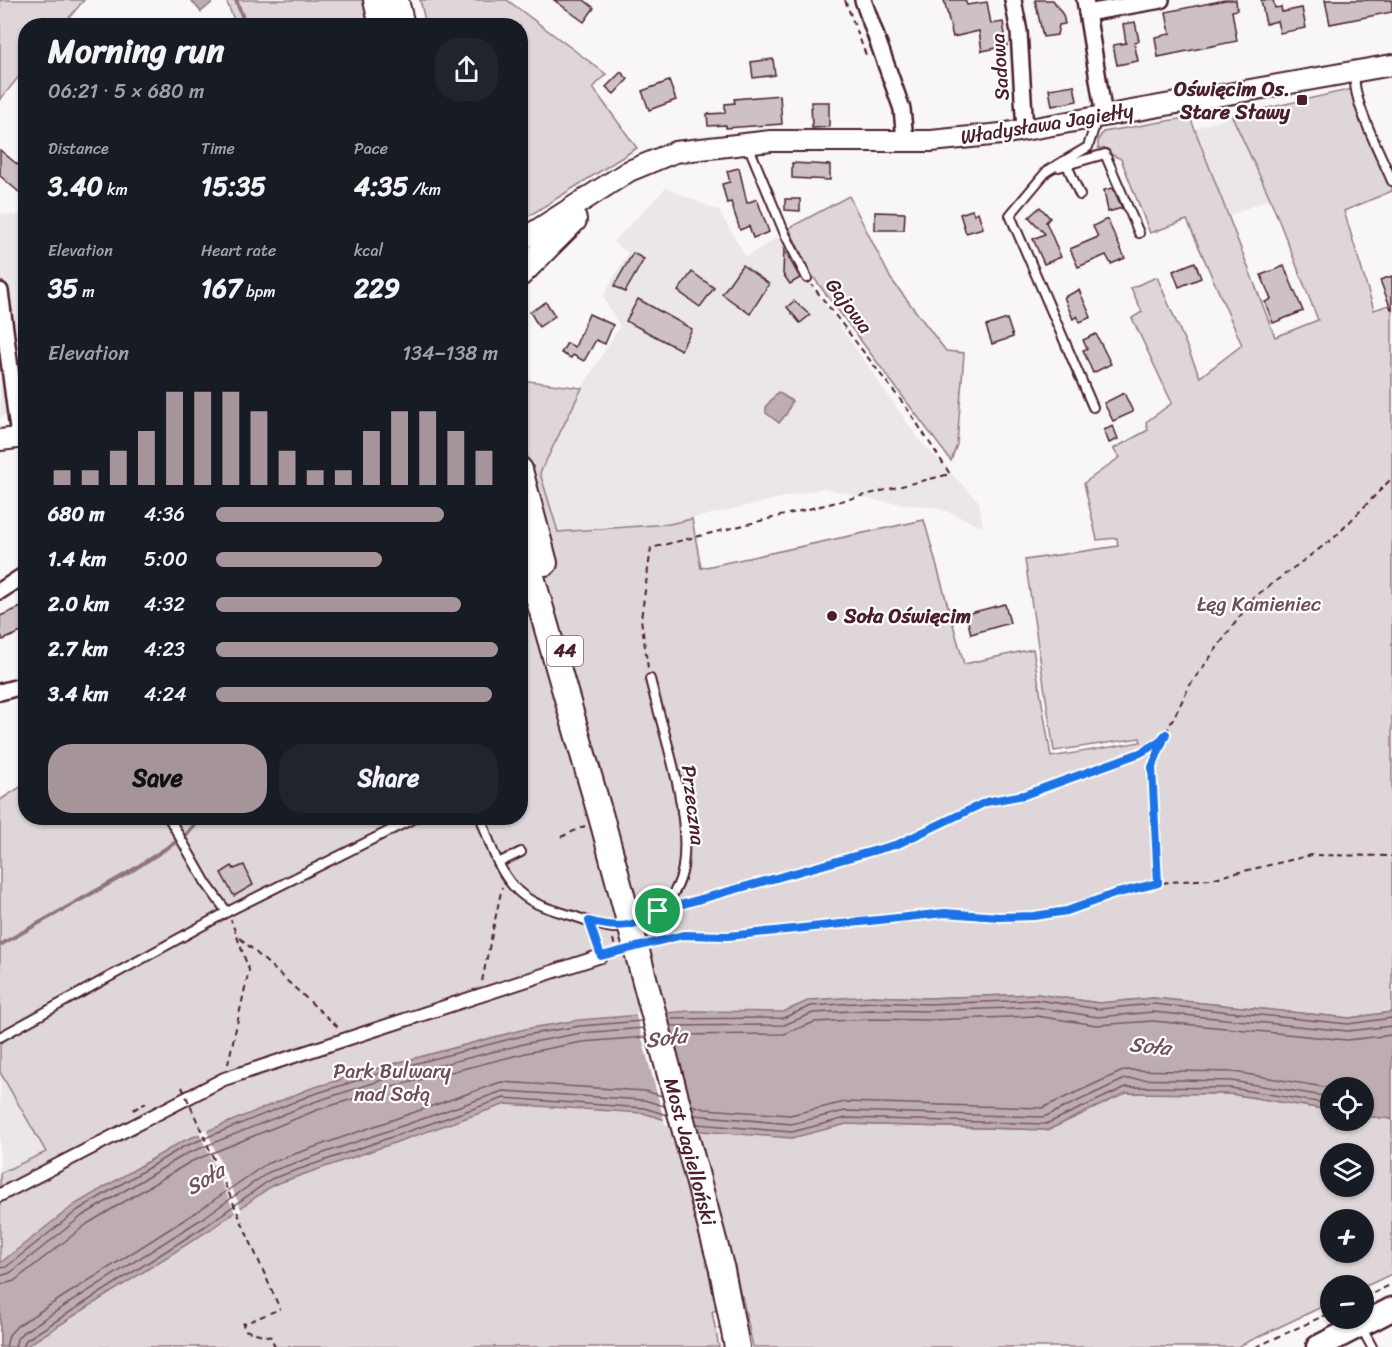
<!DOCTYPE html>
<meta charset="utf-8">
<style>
body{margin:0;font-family:Sriracha,sans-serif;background:#20242c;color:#f1f3f6;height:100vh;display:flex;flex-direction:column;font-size:22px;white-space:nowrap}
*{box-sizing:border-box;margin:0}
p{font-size:20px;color:#9ea1a6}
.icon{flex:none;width:33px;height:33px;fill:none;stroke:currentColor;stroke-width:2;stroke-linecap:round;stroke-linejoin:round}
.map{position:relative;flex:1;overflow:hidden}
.side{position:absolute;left:18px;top:18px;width:510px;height:807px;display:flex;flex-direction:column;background:#171b24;border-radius:24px;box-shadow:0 2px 4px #0004}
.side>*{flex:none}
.tools{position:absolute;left:1320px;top:1077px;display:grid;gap:12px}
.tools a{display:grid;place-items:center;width:54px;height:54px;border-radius:50%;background:#171b24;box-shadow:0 2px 4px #0004;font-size:30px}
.pin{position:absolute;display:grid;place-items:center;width:51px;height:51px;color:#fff;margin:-26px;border:3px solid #fff;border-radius:50%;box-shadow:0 2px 6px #0007}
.round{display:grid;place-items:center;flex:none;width:63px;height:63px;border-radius:24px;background:#20242c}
.head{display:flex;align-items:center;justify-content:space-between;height:102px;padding:0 30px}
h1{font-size:33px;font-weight:700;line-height:45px}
.stats{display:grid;grid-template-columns:repeat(3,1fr);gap:9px;height:102px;padding:6px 30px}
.stats div{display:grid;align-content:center}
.stats b{font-size:26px;font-weight:700}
.stats small{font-size:16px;font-weight:400}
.stats p{font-size:16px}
.chart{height:168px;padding:12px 30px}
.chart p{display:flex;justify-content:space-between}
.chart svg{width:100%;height:108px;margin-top:6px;stroke:#a6949b;stroke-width:6}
.primary-button{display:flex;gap:12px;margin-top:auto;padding:12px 30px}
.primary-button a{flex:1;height:69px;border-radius:24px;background:#a6949b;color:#111;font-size:24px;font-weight:700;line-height:69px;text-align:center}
.primary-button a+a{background:#20242c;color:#f1f3f6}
ul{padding:0 30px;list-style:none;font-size:20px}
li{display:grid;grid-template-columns:96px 72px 1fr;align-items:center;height:45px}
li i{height:15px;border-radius:8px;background:#a6949b}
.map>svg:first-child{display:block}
</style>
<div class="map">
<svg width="1392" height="1347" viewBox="0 0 1392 1347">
<rect width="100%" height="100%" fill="#f8f6f7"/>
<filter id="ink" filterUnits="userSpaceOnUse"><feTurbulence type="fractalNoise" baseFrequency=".0167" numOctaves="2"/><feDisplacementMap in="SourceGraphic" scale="12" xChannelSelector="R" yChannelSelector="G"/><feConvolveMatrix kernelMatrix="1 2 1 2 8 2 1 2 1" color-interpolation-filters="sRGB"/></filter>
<g filter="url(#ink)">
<!-- built -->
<g fill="#ebe6e8">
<path d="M1232 116 1270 198 1229 216 1194 129Z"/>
<path d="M666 188 719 211 746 257 778 237 919 440 979 502 983 527 939 508 880 501 823 488 669 524 558 532 540 473 582 388 620 326 603 297 628 253 613 242Z"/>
<path d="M0 214 26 216 25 413 0 417Z"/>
<path d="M0 1072 46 1152 0 1173Z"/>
</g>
<!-- green -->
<g fill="#ded6d9" stroke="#947a82" stroke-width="1.5" fill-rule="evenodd">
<path d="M0 0H84L63 25 26 26 25 69 0 100Z"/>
<path d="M226 0H363L370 25H236Z"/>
<path d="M420 0H507L606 74 593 88 637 148 521 221 520 26 426 25Z"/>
<path d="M1352 89 1392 184V191L1344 211 1374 310 1392 304V1012L1349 1018 1153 998 1099 1003 1037 994 927 998 871 996 830 1128 846 1124 1048 1130 1126 1093 1231 1094 1330 1110V1120H1364V1116L1392 1119V1274L1364 1287 1330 1286V1303L1237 1347H753L742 1296 712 1312 719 1347H0V1173L46 1152 0 1072V800L25 784 26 818H520L521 565 551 559 523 438 521 380 582 388 540 473 558 532 669 524 692 519 701 568 924 520 964 664 1033 649 1051 757 1141 742 1140 738 1054 751 1025 560 1118 546 1117 538 1097 540 1084 483 1120 457 1113 449 1148 430 1146 422 1172 403 1132 318 1142 312 1131 288 1157 277 1200 377 1242 345 1187 220 1150 233 1121 159 1098 148V140L1103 132 1190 117 1275 337 1318 320 1270 198 1232 116ZM1330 1154H1364V1186H1330ZM1330 1220H1364V1252H1330Z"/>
<path d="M849 196 891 279 946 351 964 353 957 444 951 461 811 274 789 228Z"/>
</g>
<!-- water -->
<g fill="#bdadb0" stroke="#8f747b" stroke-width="1.5">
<path d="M191 0H215L201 12Z"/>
<path d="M778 392 792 401 787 413 779 423 766 413V406Z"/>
<path d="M1037 994 1099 1003 1153 998 1349 1018 1392 1012V1119L1364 1116V1088H1330V1110L1231 1094 1126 1093 1048 1130 846 1124 792 1138 701 1131 643 1113 506 1104 273 1185 211 1229 25 1347H0V1263L74 1205 181 1142 309 1089 389 1065 525 1029 579 1020 690 1011 783 1012 810 1000 871 996 927 998Z"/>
</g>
<!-- pier -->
<g fill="#f8f6f7">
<path d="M663 1010 696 1133 665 1124 635 1012Z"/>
<path d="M206 1129 242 1211 236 1215 199 1132Z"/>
</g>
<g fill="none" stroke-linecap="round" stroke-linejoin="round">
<!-- shore -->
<g stroke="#785860" stroke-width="1.5">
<path d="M669 1019 783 1018 811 1006 871 1002 927 1004 1037 1000 1099 1009 1153 1004 1348 1024 1392 1018"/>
<path d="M671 1026 784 1025 813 1013 871 1010 927 1011 1036 1007 1098 1017 1153 1012 1348 1031 1392 1026"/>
<path d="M673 1035 784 1034 815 1022 871 1019 927 1020 1036 1016 1097 1025 1153 1021 1347 1040 1392 1035"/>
<path d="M692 1105 705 1109 790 1115 845 1102 1042 1108 1125 1070 1233 1072 1330 1088"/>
<path d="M695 1115 791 1124 845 1111 1044 1117 1125 1079 1232 1081 1330 1097"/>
<path d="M697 1124 792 1132 846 1118 1046 1124 1126 1087 1231 1088 1330 1104"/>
<path d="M0 1268 6 1267 78 1210 183 1147 311 1095 390 1070 526 1035 580 1026 642 1021"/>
<path d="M0 1276 10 1273 82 1216 186 1154 314 1102 392 1077 528 1043 581 1033 644 1028"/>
<path d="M0 1285 14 1281 87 1224 190 1162 317 1110 395 1086 530 1052 582 1042 646 1037"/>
<path d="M6 1347 9 1335 17 1326 198 1211 266 1164 501 1082 645 1091 662 1096"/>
<path d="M15 1347 17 1339 22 1333 203 1218 269 1172 503 1091 644 1100 664 1106"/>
<path d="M23 1347 26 1340 207 1225 271 1179 504 1098 644 1108 667 1115"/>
</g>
<!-- stream -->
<g stroke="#8f747b" stroke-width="4">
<path d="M236 0 246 26"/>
<path d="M185 836 200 818"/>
<path d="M0 945 128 873 176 842"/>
</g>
</g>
<!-- building -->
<g fill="#cdc1c4" stroke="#4a1f2b" stroke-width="1.5">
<path d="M554 0H584L594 8 584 22Z"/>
<path d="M944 0H965L967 5 987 2 991 24 1003 22 1007 46 982 51 979 31 953 37Z"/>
<path d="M1035 0H1053L1063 15 1065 24 1059 25 1057 35 1043 37Z"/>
<path d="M1225 0H1236L1237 10 1232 11 1237 41 1158 57 1155 37 1170 34 1166 12Z"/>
<path d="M1261 0H1273L1275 8 1281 7 1282 12 1302 8 1306 28 1280 33 1277 21 1266 24Z"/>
<path d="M1325 0H1392V12L1330 24Z"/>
<path d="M1135 22 1139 41 1134 42 1138 61 1117 65 1113 45 1126 43 1123 24Z"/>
<path d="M773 59 775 75 753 78 751 62Z"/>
<path d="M621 72 628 79 614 94 606 87Z"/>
<path d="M669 81 676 100 649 110 642 91Z"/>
<path d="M1074 85 1077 101 1052 106 1049 89Z"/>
<path d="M780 95 782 124 726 128V125L708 126 707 114 725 113V104L735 103 734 99Z"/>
<path d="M811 102H829V127L812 128Z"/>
<path d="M0 150 18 165 26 156V198L0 176Z"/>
<path d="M792 163 830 165V180L792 178Z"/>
<path d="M739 168 747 203 757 199 769 232 753 238 749 226 740 230 731 202 727 203 722 184 730 182 727 171Z"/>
<path d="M1113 188 1122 208 1108 212 1104 190Z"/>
<path d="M785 199H800V211L785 210Z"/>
<path d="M1040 207 1050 218 1046 222 1061 257 1044 264 1033 239 1045 234 1029 217Z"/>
<path d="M972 210 974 214 978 212 983 228 966 233 960 214Z"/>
<path d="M875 212 905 213 904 230H875Z"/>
<path d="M1107 219 1125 258 1111 264 1106 255 1078 267 1070 249 1098 237 1093 226Z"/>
<path d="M784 249 800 278 790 284 783 274Z"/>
<path d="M633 253 644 259 625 292 614 286Z"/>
<path d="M1195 262 1201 278 1179 287 1173 271Z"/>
<path d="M742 265 769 284 750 314 722 294Z"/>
<path d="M1284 266 1303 311 1273 323 1265 302 1271 299 1261 275Z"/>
<path d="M692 272 714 288 700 307 678 291Z"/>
<path d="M1392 276V309H1391L1380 280Z"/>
<path d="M1079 290 1091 317 1080 322 1077 316 1073 319 1064 297Z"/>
<path d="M638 299 692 329 681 350 626 321Z"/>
<path d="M794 301 810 315 800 323 787 307Z"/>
<path d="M546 302 555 316 539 327 530 312Z"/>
<path d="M589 314 613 325 605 344 596 340 584 361 573 355 571 358 561 353 567 343 575 347Z"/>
<path d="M1007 319 1013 337 992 344 986 326Z"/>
<path d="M1096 334 1111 364 1093 373 1083 350 1087 349 1083 340Z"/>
<path d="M1124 393 1133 412 1113 421 1104 403Z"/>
<path d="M1113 426 1118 439 1109 443 1104 430Z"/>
<path d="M1005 604 1010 623 971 634 966 614Z"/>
<path d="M26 605V630L3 640 0 633V616Z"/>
<path d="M244 865 253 885 234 896 221 873 232 866 234 869Z"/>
</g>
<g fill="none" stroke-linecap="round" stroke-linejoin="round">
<!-- service casing -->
<g stroke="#4a1f2b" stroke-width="12">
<g id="service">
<path d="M1356 73C1348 93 1383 159 1392 181"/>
<path d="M1092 120 1094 128 1088 147 1047 171 1010 215 1093 407"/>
<path d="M748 145 785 234 807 278"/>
<path d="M1067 165 1080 195"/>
<path d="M1059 167 1105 154 1139 233"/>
<path d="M169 818 206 883 227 912"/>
<path d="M481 818C489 841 497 868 514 887 529 904 550 909 570 915 584 919 600 927 614 928 648 928 678 900 683 867 691 808 664 736 650 679"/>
<path d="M498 863 521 852"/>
<path d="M0 1037 227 912 415 818"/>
<path d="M1361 1327 1372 1347"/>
</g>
</g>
<!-- pedestrian casing -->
<g stroke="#4a1f2b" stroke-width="16">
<path id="pedestrian" d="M0 1195 224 1079 601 956"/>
</g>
<!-- minor casing -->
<g stroke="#4a1f2b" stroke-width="20">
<g id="minor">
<path d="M863 0 902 109 905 140"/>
<path d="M1013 0 1019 32 1025 131"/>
<path d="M1085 0 1104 116"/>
<path d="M1087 13 1161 0"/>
<path d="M0 291 19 437"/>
<path d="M0 591 26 574"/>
<path d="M0 692 26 685"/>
</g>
</g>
<!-- tertiary casing -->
<g stroke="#4a1f2b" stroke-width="24">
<g id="tertiary">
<path d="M520 241 629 171 675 152 771 141H931L1001 134 1392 65"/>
<path d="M0 440 26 437"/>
</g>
</g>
<!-- secondary casing -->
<g stroke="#4a1f2b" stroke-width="27">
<path id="secondary" d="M1318 1347 1392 1309"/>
</g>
<!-- primary casing -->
<g stroke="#4a1f2b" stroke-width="28">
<g id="primary">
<path d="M376 0 382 26"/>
<path d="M396 0 402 26"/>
<path d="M520 274 574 220"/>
<path d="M520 470 545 563"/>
<path d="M520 535 603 824"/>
<path d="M722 1270 737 1347"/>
</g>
</g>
<!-- path -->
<g stroke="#4a1f2b" stroke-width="2" stroke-dasharray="6 4.5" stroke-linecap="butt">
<path d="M845 0 866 55"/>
<path d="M648 668 641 619 651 548 950 474 909 411 812 285"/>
<path d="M1166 733 1190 685 1254 597 1334 538 1392 478"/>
<path d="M561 837 585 826"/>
<path d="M1158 883 1152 767 1164 738"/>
<path d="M679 905 898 844 986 802 1024 795 1140 753 1158 743 1165 734"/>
<path d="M240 938 340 1029"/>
<path d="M613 939 616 952"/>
<path d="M655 942 683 935 728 936 945 913 1034 917 1067 911 1114 894 1158 883 1210 879 1312 855 1392 856"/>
<path d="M482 981 502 887"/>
<path d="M228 1064 249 970 231 920"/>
<path d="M133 1110 146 1103"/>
<path d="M1364 1298 1392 1284"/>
<path d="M275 1347 271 1337 244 1330 243 1324 280 1309"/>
<path d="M1256 1347 1330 1313"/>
</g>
<!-- service -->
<use href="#service" stroke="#fff" stroke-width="8"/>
<!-- pedestrian -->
<use href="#pedestrian" stroke="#fff" stroke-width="12"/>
<!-- minor -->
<use href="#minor" stroke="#fff" stroke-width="15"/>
<!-- tertiary -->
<use href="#tertiary" stroke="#fff" stroke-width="20"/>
<!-- secondary -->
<use href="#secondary" stroke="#fff" stroke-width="22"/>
<!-- primary -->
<use href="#primary" stroke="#fff" stroke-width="24"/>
<!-- primary-bridge casing -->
<g stroke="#4a1f2b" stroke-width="28" stroke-linecap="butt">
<g id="primary-bridge">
<path id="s1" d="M603 824 722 1270"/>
</g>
</g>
<!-- path-bridge -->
<path stroke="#4a1f2b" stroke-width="2" stroke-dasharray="6 4.5" stroke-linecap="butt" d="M182 1087 280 1309"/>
<!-- primary-bridge -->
<use href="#primary-bridge" stroke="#fff" stroke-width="24"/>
</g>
</g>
<g fill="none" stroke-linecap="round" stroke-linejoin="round" filter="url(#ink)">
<!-- route casing -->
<g stroke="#fff" stroke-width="12">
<path id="route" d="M1166 734 1152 767 1158 883 1114 894 1067 911 1034 916 999 917 945 913 728 936 683 935 601 956 589 921C617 929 635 928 658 911L898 844 986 802 1024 795 1140 753 1158 743Z"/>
</g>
<!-- route -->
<use href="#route" stroke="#1a73e8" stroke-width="8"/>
</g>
<!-- markers -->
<g fill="#4a1f2b" stroke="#fff" stroke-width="2">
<rect x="1296" y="94" width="12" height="12" rx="3"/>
<circle cx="832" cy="616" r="6"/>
</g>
<g text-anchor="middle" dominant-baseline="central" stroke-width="4.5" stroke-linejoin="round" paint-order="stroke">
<!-- shield labels -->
<rect fill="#fff" stroke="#80626b" stroke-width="1.5" x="547" y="636" width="36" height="30" rx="4.5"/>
<g font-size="18" font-weight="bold" fill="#4a1f2b">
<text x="565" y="651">44</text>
</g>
<!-- street labels -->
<g font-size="20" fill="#4a1f2b" stroke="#fff">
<text transform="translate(1000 67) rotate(-94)">Sadowa</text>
<text transform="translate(1047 124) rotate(-9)">Władysława Jagiełły</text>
<text transform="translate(849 306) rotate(53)">Gajowa</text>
<text transform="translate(693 805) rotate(83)">Przeczna</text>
<text stroke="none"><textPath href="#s1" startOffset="339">Most Jagielloński</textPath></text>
</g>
<!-- poi labels -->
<g font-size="20" font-weight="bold" fill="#4a1f2b" stroke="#fff" text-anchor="end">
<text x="1290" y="89">Oświęcim Os.<tspan x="1290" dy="23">Stare Stawy</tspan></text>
<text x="844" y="616" text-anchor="start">Soła Oświęcim</text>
</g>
<!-- park labels -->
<g font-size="20" fill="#6f4d56" stroke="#fff">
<text x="1259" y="604">Łęg Kamieniec</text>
<text x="392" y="1071">Park Bulwary<tspan x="392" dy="23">nad Sołą</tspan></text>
</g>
<!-- water labels -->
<g font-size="21" font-style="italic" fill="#72515a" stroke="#fff">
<text transform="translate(666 1038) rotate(-7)">Soła</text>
<text transform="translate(1150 1046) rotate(6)">Soła</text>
<text transform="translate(205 1179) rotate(-31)">Soła</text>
</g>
</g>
</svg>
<div class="tools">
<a><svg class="icon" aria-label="locate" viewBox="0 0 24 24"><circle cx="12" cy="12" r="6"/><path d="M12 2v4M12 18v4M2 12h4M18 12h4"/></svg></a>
<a><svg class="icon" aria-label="layers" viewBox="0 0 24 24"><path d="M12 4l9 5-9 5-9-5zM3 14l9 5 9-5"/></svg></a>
<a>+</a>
<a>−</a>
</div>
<div class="pin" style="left:658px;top:911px;background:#1e9e55"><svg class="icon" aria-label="arrive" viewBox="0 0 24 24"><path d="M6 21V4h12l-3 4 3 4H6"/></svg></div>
<section class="side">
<div class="head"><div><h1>Morning run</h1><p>06:21 · 5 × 680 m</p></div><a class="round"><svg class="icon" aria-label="share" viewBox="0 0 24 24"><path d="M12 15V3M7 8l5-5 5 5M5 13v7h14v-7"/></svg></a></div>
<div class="stats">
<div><p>Distance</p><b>3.40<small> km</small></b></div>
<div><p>Time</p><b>15:35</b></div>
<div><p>Pace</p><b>4:35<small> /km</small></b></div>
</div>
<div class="stats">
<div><p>Elevation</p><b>35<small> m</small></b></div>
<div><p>Heart rate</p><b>167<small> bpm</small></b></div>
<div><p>kcal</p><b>229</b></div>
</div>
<div class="chart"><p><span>Elevation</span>134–138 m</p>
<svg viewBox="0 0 160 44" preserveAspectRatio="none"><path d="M5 44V38M15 44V38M25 44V30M35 44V22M45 44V6M55 44V6M65 44V6M75 44V14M85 44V30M95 44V38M105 44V38M115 44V22M125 44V14M135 44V14M145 44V22M155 44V30"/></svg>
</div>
<ul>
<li><b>680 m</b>4:36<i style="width:81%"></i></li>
<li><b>1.4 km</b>5:00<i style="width:59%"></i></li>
<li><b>2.0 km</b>4:32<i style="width:87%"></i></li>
<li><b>2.7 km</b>4:23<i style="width:100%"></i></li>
<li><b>3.4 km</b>4:24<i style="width:98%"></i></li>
</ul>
<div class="primary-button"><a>Save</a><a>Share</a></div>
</section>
</div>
